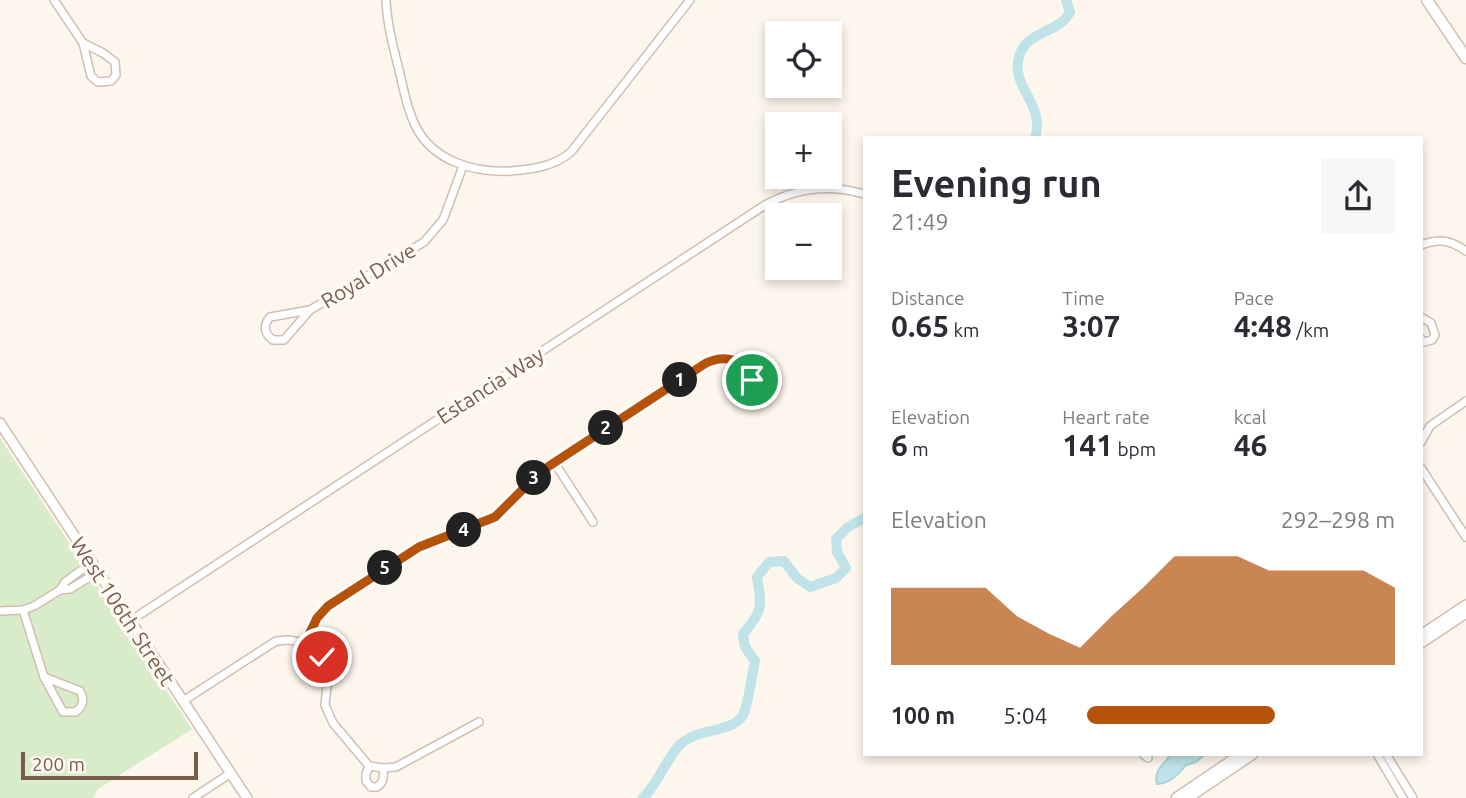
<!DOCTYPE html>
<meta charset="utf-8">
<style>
body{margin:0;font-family:Ubuntu,sans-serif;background:#f7f7f7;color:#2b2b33;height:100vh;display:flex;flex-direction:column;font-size:26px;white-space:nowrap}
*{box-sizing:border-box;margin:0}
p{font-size:23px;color:#7c7c81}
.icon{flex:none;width:38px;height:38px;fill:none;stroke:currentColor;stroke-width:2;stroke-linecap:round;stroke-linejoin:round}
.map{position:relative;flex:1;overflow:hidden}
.side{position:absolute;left:863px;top:136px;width:560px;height:620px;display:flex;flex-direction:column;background:#fff;border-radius:0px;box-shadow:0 4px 10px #0003}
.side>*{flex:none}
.fabs{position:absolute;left:765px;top:21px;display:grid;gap:14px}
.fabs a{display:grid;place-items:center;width:77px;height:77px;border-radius:0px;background:#fff;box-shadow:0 4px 10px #0003;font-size:35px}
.scale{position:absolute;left:21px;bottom:18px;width:177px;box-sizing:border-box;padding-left:7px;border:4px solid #7a5c4d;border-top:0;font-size:19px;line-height:24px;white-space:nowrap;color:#7a5c4d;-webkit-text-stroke:5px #fffaf3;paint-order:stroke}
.pin{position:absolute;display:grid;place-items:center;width:60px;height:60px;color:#fff;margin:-30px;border:4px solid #fff;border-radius:50%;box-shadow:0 2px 7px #0007}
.km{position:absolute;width:35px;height:35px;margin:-18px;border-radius:50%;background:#222;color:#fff;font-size:19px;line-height:35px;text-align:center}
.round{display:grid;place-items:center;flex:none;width:74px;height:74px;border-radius:0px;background:#f7f7f7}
.summary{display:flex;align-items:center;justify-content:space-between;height:119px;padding:0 28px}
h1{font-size:38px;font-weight:700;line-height:52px}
.metrics{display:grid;grid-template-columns:repeat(3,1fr);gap:10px;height:119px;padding:7px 28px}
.metrics div{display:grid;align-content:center}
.metrics b{font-size:30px;font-weight:700}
.metrics small{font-size:19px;font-weight:400}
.metrics p{font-size:19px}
.chart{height:196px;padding:14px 28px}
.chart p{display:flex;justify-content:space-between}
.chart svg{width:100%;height:126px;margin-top:7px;fill:#b45309;opacity:.7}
ul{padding:0 28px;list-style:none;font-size:23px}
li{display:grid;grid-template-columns:112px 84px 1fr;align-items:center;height:52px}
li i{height:18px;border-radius:9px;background:#b45309}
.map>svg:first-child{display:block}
</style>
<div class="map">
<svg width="1466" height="798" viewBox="0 0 1466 798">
<rect width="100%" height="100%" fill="#fdf6ec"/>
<!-- green -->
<path fill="#d8ecc9" d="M0 438 192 729 98 789 93 798H0Z"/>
<!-- water -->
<path fill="#bfe3e8" stroke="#a5d3da" stroke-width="2" d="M1171 754H1205L1196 762 1186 765C1179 774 1169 784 1157 784 1153 770 1164 765 1171 754Z"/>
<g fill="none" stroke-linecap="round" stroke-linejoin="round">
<!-- river -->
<g stroke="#bfe3e8" stroke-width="10">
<path d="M1035 138C1046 104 1010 87 1019 57 1026 30 1059 34 1070 12L1066 0"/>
<path d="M643 798C658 783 664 764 677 748 694 726 731 735 743 715 748 707 752 673 755 661L745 647 743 634C763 611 762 607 757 577L769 562 784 561 797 578 810 587 836 578 846 568 837 552 836 539 848 527 864 518"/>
</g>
<!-- minor casing -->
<g stroke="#d1beb0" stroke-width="10">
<g id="minor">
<path d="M54 0 83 43"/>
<path d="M386 0C387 25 394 50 400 74 404 91 407 109 415 125 432 161 474 173 511 171 533 169 553 167 571 152L690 0"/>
<path d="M83 43 103 53 115 62 116 75 111 81 98 82 91 76Z"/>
<path d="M1421 245C1439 238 1450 240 1466 251"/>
<path d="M310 310 424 242 443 220 463 166"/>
<path d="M310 310 284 340H273C264 334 263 325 270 317Z"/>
<path d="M1421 317 1431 323 1435 335 1432 340 1424 342 1421 339"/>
<path d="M1421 442 1430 426 1466 401"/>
<path d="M554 462 593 522"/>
<path d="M1421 468 1466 537"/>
<path d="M60 590 70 589 98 572"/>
<path d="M23 610 44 677"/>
<path d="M0 611 23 610 34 606 60 590 65 582 91 563"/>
<path d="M130 621 765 205C796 188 830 184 864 194"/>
<path d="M305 643 317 618 328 606 419 547 495 517 540 473 706 363C739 348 758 372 751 404"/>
<path d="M44 677 80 691C85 699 83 707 75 712H63Z"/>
<path d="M183 701 276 641 289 640 305 643 318 652 325 663 328 676 325 705 333 723 369 766 383 768 396 767 479 722"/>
<path d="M1143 754 1148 758"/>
<path d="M1377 754 1403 798"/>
<path d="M1386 754 1413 798"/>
<path d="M369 766 366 774V781L371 787H377C384 782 384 777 383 768"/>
<path d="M193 798 231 773"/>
</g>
</g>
<!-- tertiary casing -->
<g stroke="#d1beb0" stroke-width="12">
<g id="tertiary">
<path d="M0 423 247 798"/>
<path d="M1421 635 1466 605"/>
<path d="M1421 643 1466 613"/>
<path d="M1176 798 1241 754"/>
<path d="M1188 798 1253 754"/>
</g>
</g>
<!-- secondary casing -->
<g stroke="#d6c0b0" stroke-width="13">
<path id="secondary" d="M1427 0 1466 58"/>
</g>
<!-- minor -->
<use href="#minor" stroke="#fff" stroke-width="7"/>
<!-- tertiary -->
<use href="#tertiary" stroke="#fff" stroke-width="9"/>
<!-- secondary -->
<use href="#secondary" stroke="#fff" stroke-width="10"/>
</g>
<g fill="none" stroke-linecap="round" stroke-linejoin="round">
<!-- route casing -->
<g stroke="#fff" stroke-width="14">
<path id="route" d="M322 657 305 643 317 618 328 606 419 547 495 517 540 472 706 363C725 354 745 359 752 380"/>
</g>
<!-- route -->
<use href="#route" stroke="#b45309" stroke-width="9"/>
</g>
<g text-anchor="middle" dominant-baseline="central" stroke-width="7" stroke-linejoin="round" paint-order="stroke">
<!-- street labels -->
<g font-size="21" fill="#7a5c4d" stroke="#fffaf3">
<text transform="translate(368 275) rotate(-31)">Royal Drive</text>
<text transform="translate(490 385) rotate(-33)">Estancia Way</text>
<text transform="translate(123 611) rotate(57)">West 106th Street</text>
</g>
</g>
</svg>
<div class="fabs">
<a><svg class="icon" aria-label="locate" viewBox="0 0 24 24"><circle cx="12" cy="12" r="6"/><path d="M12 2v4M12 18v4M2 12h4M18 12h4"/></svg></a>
<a>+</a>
<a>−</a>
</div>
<div class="scale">200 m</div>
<div class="pin" style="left:752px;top:380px;background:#1e9e55"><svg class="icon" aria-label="arrive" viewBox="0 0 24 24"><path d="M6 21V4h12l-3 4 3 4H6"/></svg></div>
<div class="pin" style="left:322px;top:657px;background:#d93025"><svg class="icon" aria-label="check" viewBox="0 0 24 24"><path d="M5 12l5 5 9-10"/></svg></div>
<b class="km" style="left:680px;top:380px">1</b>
<b class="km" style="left:606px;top:428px">2</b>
<b class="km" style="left:534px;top:478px">3</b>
<b class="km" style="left:464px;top:530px">4</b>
<b class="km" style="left:385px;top:568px">5</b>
<section class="side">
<div class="summary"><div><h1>Evening run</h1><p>21:49</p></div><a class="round"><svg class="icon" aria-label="share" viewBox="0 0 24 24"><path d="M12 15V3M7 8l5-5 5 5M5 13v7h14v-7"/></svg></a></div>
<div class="metrics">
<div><p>Distance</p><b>0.65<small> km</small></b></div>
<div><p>Time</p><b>3:07</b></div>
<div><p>Pace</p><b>4:48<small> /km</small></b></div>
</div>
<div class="metrics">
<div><p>Elevation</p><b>6<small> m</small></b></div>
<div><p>Heart rate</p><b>141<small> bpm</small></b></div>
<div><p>kcal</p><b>46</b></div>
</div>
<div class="chart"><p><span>Elevation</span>292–298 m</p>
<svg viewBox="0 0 160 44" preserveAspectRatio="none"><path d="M0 44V17L10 17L20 17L30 17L40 27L50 33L60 38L70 27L80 17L90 6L100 6L110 6L120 11L130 11L140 11L150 11L160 17V44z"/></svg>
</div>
<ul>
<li><b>100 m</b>5:04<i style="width:61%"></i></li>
</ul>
</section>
</div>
